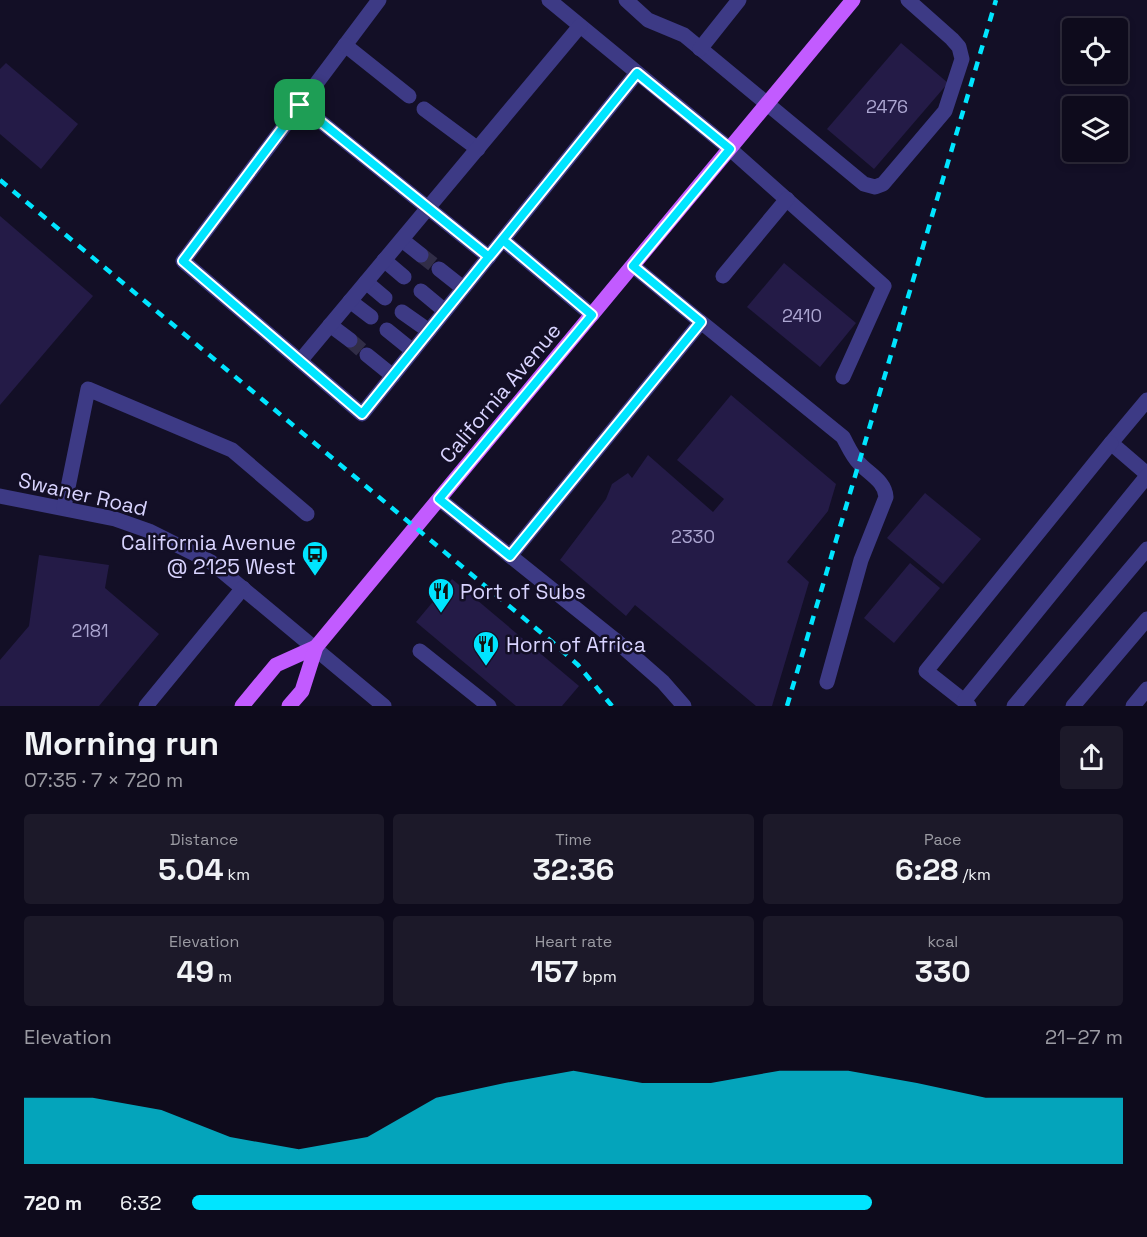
<!DOCTYPE html>
<meta charset="utf-8">
<style>
body{margin:0;font-family:"Space Grotesk",sans-serif;background:#1c1929;color:#f1f3f6;height:100vh;display:flex;flex-direction:column;font-size:22px;white-space:nowrap}
*{box-sizing:border-box;margin:0}
p{font-size:20px;color:#9b9ba3}
.icon{flex:none;width:33px;height:33px;fill:none;stroke:currentColor;stroke-width:2;stroke-linecap:round;stroke-linejoin:round}
.map{position:relative;height:706px;overflow:hidden}
.side{display:flex;flex-direction:column;background:#0e0b1c;flex:1}
.side>*{flex:none}
.buttons{position:absolute;left:1062px;top:18px;display:grid;gap:12px}
.buttons a{display:grid;place-items:center;width:66px;height:66px;border-radius:6px;background:#0e0b1c;box-shadow:0 3px 9px #0003,0 0 0 2px #2e2b3b;font-size:30px}
.pin{position:absolute;display:grid;place-items:center;width:51px;height:51px;color:#fff;margin:-26px;border-radius:12px;box-shadow:0 3px 9px #0006}
.round{display:grid;place-items:center;flex:none;width:63px;height:63px;border-radius:6px;background:#1c1929}
.headline{display:flex;align-items:center;justify-content:space-between;height:102px;padding:0 24px}
h1{font-size:33px;font-weight:700;line-height:45px}
.figures{display:grid;grid-template-columns:repeat(3,1fr);gap:9px;height:102px;padding:6px 24px}
.figures div{display:grid;align-content:center;border-radius:6px;background:#1c1929;text-align:center}
.figures b{font-size:30px;font-weight:700}
.figures small{font-size:16px;font-weight:400}
.figures p{font-size:16px}
.chart{height:168px;padding:12px 24px}
.chart p{display:flex;justify-content:space-between}
.chart svg{width:100%;height:108px;margin-top:6px;fill:#00e5ff;opacity:.7}
ul{padding:0 24px;list-style:none;font-size:20px}
li{display:grid;grid-template-columns:96px 72px 1fr;align-items:center;height:45px}
li i{height:15px;border-radius:8px;background:#00e5ff}
.map>svg:first-child{display:block}
</style>
<div class="map">
<svg width="1147" height="706" viewBox="0 0 1147 706">
<rect width="100%" height="100%" fill="#130f26"/>
<!-- building -->
<g fill="#241b47">
<path d="M901 43 948 83 874 169 827 129Z"/>
<path d="M6 63 78 124 41 169 0 134V69Z"/>
<path d="M0 216 93 296 0 405Z"/>
<path d="M784 263 856 323 820 367 747 307Z"/>
<path d="M731 395 836 484 828 511 787 562 809 582 772 706H756L635 605 626 616 560 560 606 499 612 484 628 473 632 478 648 455 713 512 724 499 677 460Z"/>
<path d="M925 493 981 539 943 584 887 538Z"/>
<path d="M39 555 109 565 105 588 159 634 99 706H0V660L29 626Z"/>
<path d="M910 563 940 588 894 643 864 618Z"/>
<path d="M452 579 579 686 562 706H516L416 622Z"/>
</g>
<g fill="none" stroke-linecap="round" stroke-linejoin="round">
<!-- minor-tunnel -->
<g stroke="#312d47" stroke-width="15" stroke-dasharray="15 8" stroke-linecap="butt">
<path d="M421 255 439 269"/>
<path d="M350 340 367 355"/>
</g>
<!-- minor -->
<g stroke="#3d3a85" stroke-width="15">
<path d="M379 0 183 261 362 414 637 73"/>
<path d="M549 0 730 149 884 286 843 377"/>
<path d="M626 0 648 20 684 35 864 184 875 187 883 184 945 111 962 59 959 47 952 39 908 0"/>
<path d="M345 45 409 96"/>
<path d="M700 49 739 0"/>
<path d="M300 105 489 257"/>
<path d="M424 109 478 149"/>
<path d="M402 240 421 255"/>
<path d="M503 240 592 315"/>
<path d="M384 260 404 277"/>
<path d="M439 269 463 288"/>
<path d="M723 276 787 199"/>
<path d="M366 282 385 298"/>
<path d="M421 291 445 311"/>
<path d="M350 301 371 317"/>
<path d="M402 312 429 331"/>
<path d="M701 322 843 437C848 446 852 456 859 463 869 474 885 481 886 497L861 560 827 682"/>
<path d="M330 325 350 340"/>
<path d="M387 330 413 351"/>
<path d="M367 355 393 376"/>
<path d="M300 361 580 26"/>
<path d="M1147 400 1111 443 1147 474"/>
<path d="M0 496 115 519 149 531 211 562 384 706"/>
<path d="M439 499 614 639 663 682 684 706"/>
<path d="M64 507 88 389 232 450 307 514"/>
<path d="M510 556 701 322 633 266"/>
<path d="M420 651 489 706"/>
<path d="M964 701 926 671 1111 443"/>
<path d="M146 706 243 588"/>
<path d="M969 706 964 701 1147 476"/>
<path d="M1014 706 1147 549"/>
<path d="M1073 706 1147 619"/>
<path d="M1133 706 1147 689"/>
</g>
<!-- major -->
<g stroke="#c25bff" stroke-width="15">
<path d="M242 706 276 665 316 647"/>
<path d="M289 706 302 691 316 647 853 0"/>
</g>
<!-- rail -->
<g stroke="#00e5ff" stroke-width="4.5" stroke-dasharray="9 8" stroke-linecap="butt">
<path d="M0 180 551 641 578 665 612 706"/>
<path d="M787 706 996 0"/>
</g>
</g>
<g fill="none" stroke-linecap="round" stroke-linejoin="round">
<!-- route casing -->
<g stroke="#fff" stroke-width="12">
<path id="route" d="M300 105 489 257 503 240 592 315 439 499 510 556 701 322 633 266 730 149 637 73 362 414 183 261 300 105"/>
</g>
<!-- route -->
<use href="#route" stroke="#00e5ff" stroke-width="8"/>
</g>
<!-- icons -->
<defs>
<g id="bus-pin" transform="scale(1.35)"><path d="M0 17L-7.5 6A9.5 9.5 0 1 1 7.5 6Z" fill="#00e5ff" stroke="#130f26"/><path d="M-5-6H5V4H4V6H2V4H-2V6H-4V4H-5ZM-3.5-4V0h7V-4ZM-3.5 1.2v1.5H-2V1.2ZM2 1.2v1.5H3.5V1.2Z" fill="#111"/></g>
<g id="restaurant-pin" transform="scale(1.35)"><path d="M0 17L-7.5 6A9.5 9.5 0 1 1 7.5 6Z" fill="#00e5ff" stroke="#130f26"/><path d="M-5-6h1v4h1v-4h1v4h1v-4h1v5L-1.5 .5V6h-2V.5L-5-1ZM5-6V6H3V1.5H1.5Q1.5-4 5-6Z" fill="#111"/></g>
</defs>
<g fill-rule="evenodd">
<use href="#bus-pin" x="315" y="554"/>
<use href="#restaurant-pin" x="441" y="591"/>
<use href="#restaurant-pin" x="486" y="644"/>
</g>
<g text-anchor="middle" dominant-baseline="central" stroke-width="5" stroke-linejoin="round" paint-order="stroke">
<!-- number labels -->
<g font-size="18" fill="#aca6d1">
<text x="887" y="106">2476</text>
<text x="802" y="315">2410</text>
<text x="693" y="536">2330</text>
<text x="90" y="630">2181</text>
</g>
<!-- street labels -->
<g font-size="21" fill="#d9d4ff" stroke="#130f26">
<text transform="translate(500 393) rotate(-50)">California Avenue</text>
<text transform="translate(83 494) rotate(13)">Swaner Road</text>
</g>
<!-- poi labels -->
<g font-size="21" fill="#d9d4ff" stroke="#130f26" text-anchor="start">
<text x="296" y="542" text-anchor="end">California Avenue<tspan x="296" dy="24">@ 2125 West</tspan></text>
<text x="460" y="591">Port of Subs</text>
<text x="506" y="644">Horn of Africa</text>
</g>
</g>
</svg>
<div class="buttons">
<a><svg class="icon" aria-label="locate" viewBox="0 0 24 24"><circle cx="12" cy="12" r="6"/><path d="M12 2v4M12 18v4M2 12h4M18 12h4"/></svg></a>
<a><svg class="icon" aria-label="layers" viewBox="0 0 24 24"><path d="M12 4l9 5-9 5-9-5zM3 14l9 5 9-5"/></svg></a>
</div>
<div class="pin" style="left:300px;top:105px;background:#1e9e55"><svg class="icon" aria-label="arrive" viewBox="0 0 24 24"><path d="M6 21V4h12l-3 4 3 4H6"/></svg></div>
</div>
<section class="side">
<div class="headline"><div><h1>Morning run</h1><p>07:35 · 7 × 720 m</p></div><a class="round"><svg class="icon" aria-label="share" viewBox="0 0 24 24"><path d="M12 15V3M7 8l5-5 5 5M5 13v7h14v-7"/></svg></a></div>
<div class="figures">
<div><p>Distance</p><b>5.04<small> km</small></b></div>
<div><p>Time</p><b>32:36</b></div>
<div><p>Pace</p><b>6:28<small> /km</small></b></div>
</div>
<div class="figures">
<div><p>Elevation</p><b>49<small> m</small></b></div>
<div><p>Heart rate</p><b>157<small> bpm</small></b></div>
<div><p>kcal</p><b>330</b></div>
</div>
<div class="chart"><p><span>Elevation</span>21–27 m</p>
<svg viewBox="0 0 160 44" preserveAspectRatio="none"><path d="M0 44V17L10 17L20 22L30 33L40 38L50 33L60 17L70 11L80 6L90 11L100 11L110 6L120 6L130 11L140 17L150 17L160 17V44z"/></svg>
</div>
<ul>
<li><b>720 m</b>6:32<i style="width:73%"></i></li>
</ul>
</section>
